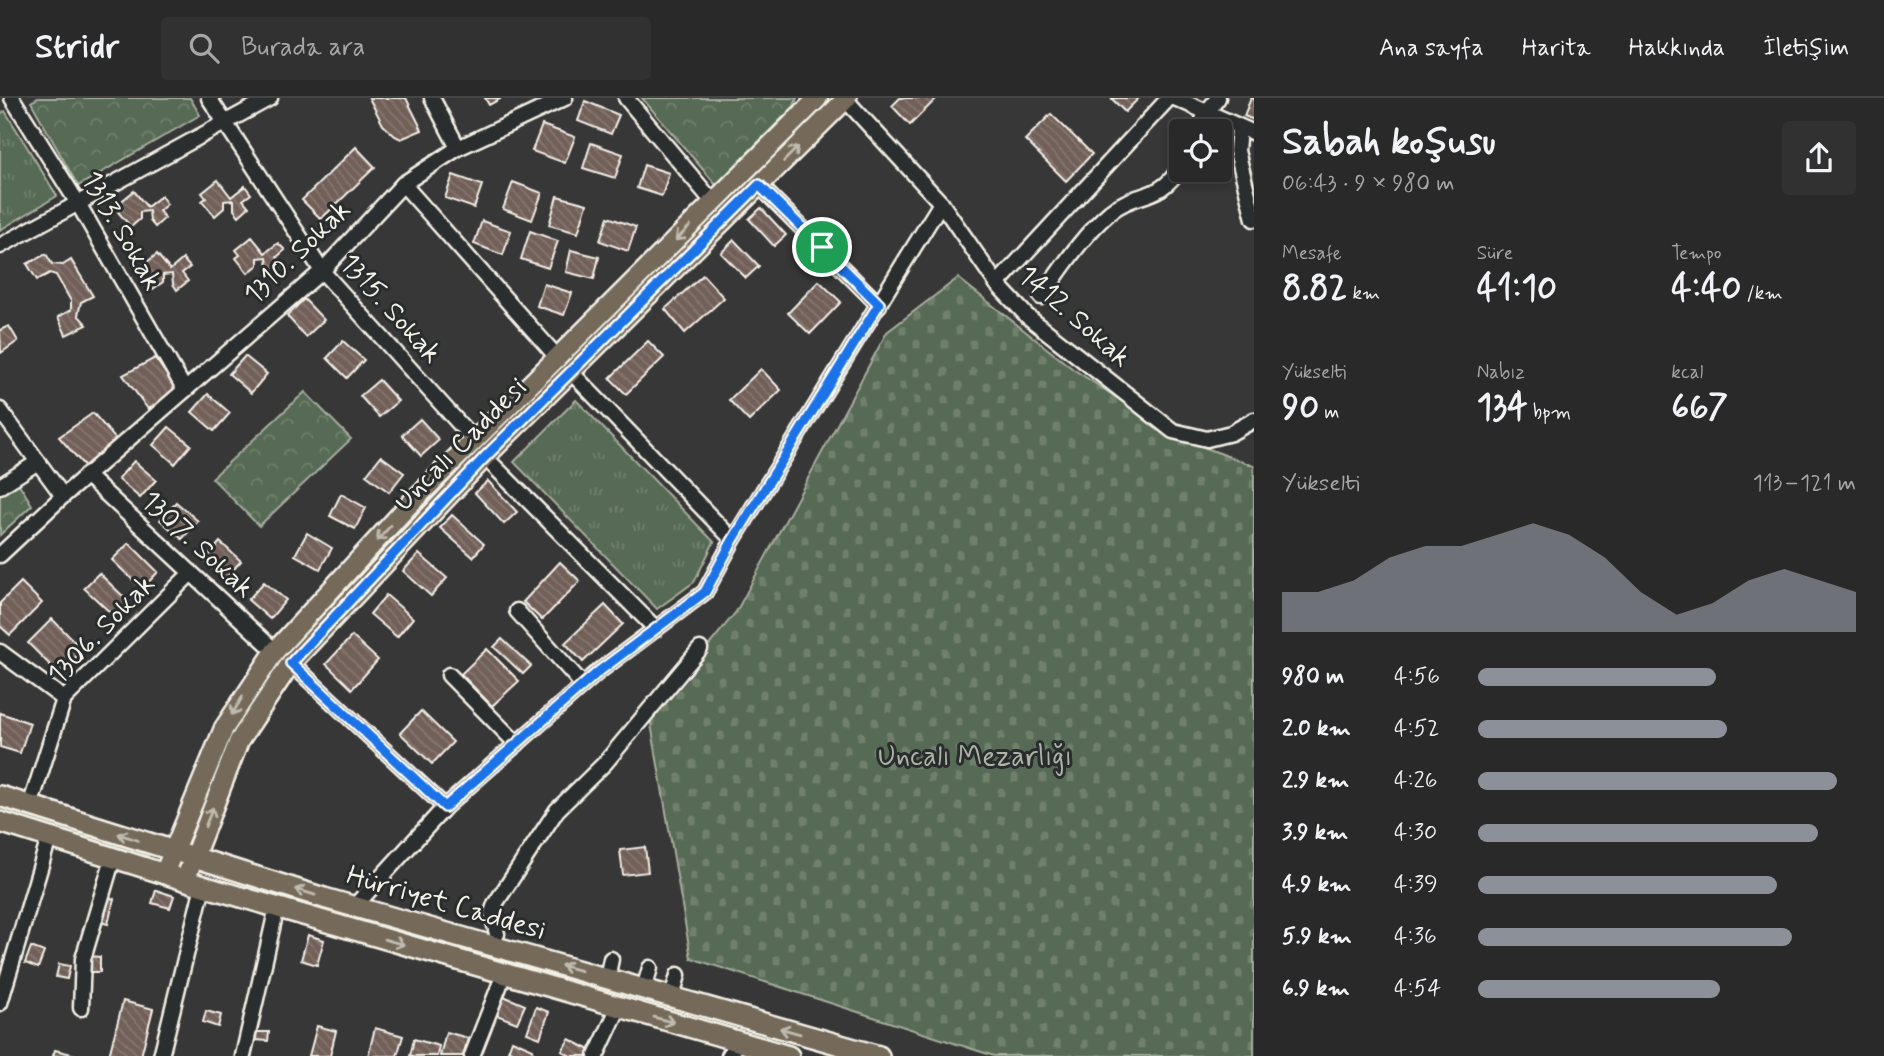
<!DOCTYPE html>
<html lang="tr">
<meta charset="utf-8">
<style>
body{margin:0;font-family:Mynerve,sans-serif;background:#323131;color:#f1f3f6;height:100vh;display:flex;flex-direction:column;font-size:26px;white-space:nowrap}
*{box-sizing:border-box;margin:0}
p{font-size:23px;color:#a5a6a8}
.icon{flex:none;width:38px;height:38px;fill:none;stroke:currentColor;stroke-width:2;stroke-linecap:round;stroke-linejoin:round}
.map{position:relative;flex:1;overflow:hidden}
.drawer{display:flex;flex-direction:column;background:#2a2929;width:630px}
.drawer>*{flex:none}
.controls{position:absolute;left:1169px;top:21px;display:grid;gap:14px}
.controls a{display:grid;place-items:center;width:63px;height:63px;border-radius:7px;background:#2a2929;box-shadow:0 4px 10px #0003,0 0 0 2px #464546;font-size:35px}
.pin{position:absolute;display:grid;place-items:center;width:60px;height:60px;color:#fff;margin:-30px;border:4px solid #fff;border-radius:50%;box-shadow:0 2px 7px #0007}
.round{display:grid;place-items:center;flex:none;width:74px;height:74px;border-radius:7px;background:#323131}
.summary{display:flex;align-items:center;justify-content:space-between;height:119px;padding:0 28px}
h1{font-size:38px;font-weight:800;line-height:52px}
.figures{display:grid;grid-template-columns:repeat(3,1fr);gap:10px;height:119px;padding:7px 28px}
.figures div{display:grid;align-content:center}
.figures b{font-size:35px;font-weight:800}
.figures small{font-size:19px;font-weight:400}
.figures p{font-size:19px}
.chart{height:196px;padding:14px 28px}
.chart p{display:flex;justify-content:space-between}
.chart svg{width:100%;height:126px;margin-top:7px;fill:#8c9099;opacity:.7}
ul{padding:0 28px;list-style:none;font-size:23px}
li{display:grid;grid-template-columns:112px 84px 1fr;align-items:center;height:52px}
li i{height:18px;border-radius:9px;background:#8c9099}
header{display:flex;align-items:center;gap:42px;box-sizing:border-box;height:98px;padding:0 35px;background:#2a2929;border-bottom:2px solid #464546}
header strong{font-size:33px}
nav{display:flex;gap:38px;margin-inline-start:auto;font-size:24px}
.search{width:490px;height:63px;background:#323131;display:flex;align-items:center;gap:18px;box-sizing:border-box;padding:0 24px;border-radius:7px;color:#a5a6a8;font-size:26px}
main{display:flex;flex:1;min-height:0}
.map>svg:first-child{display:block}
</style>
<header>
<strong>Stridr</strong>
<div class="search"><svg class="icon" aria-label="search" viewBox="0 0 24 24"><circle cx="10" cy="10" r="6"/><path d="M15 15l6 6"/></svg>Burada ara</div>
<nav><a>Ana sayfa</a><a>Harita</a><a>Hakkında</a><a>İletişim</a></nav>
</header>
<main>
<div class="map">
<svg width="1254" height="958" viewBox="0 0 1254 958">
<defs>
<pattern id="grass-tufts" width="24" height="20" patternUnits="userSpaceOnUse" patternTransform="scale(1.75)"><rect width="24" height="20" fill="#576a54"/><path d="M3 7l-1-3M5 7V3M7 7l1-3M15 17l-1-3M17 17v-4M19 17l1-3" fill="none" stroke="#70806d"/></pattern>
<pattern id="forest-crowns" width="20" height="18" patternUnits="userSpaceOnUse" patternTransform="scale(1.75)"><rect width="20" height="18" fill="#576a54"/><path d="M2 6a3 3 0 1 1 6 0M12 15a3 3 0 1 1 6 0" fill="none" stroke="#70806d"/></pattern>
<pattern id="cemetery-stones" width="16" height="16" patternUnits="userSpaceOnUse" patternTransform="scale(1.75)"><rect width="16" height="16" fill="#576a54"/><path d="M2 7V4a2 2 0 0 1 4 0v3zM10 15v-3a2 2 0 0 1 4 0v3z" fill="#70806d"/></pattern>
<pattern id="building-back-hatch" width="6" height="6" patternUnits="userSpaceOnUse" patternTransform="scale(1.75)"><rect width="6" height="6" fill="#715f59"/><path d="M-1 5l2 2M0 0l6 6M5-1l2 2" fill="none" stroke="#867671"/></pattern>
</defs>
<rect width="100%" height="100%" fill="#383737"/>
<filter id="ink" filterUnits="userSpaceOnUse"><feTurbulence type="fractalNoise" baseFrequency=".0143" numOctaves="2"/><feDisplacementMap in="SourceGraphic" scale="14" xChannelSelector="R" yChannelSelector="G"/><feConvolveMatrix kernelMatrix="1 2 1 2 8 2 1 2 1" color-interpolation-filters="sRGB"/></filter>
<g filter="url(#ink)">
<!-- grass -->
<g fill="url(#grass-tufts)" stroke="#a6ae9e" stroke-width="2">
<path d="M5 13 57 98 0 132V16Z"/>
<path d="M576 302 714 444 694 484 657 511 514 364Z"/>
<path d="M0 710 149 758 0 715Z"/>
</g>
<!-- forest -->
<g fill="url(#forest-crowns)" stroke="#a6ae9e" stroke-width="2">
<path d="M38 0H190L200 17 78 88 31 4Z"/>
<path d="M642 0H797L794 8 716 87Z"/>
<path d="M305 294 351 341 259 428 212 380Z"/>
<path d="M16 381 32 407 0 437V392Z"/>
</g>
<!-- cemetery -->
<path fill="url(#cemetery-stones)" stroke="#a6ae9e" stroke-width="2" d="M958 180 1073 271 1177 339 1254 368V958H994L691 860 650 620 736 514 887 234Z"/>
<!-- building -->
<g fill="url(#building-back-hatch)" stroke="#f4f1e8" stroke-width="2">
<path d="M369 0H406L422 32 401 41 395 38 383 27Z"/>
<path d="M485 0H499L500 1 489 7Z"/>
<path d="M900 0H937L910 27 892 8Z"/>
<path d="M1111 0H1139L1125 14Z"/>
<path d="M1251 0H1254V22L1244 18Z"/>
<path d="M585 3 619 17 611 36 578 23Z"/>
<path d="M1051 16 1092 56 1066 83 1025 42Z"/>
<path d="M542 27 575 39 565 65 532 53Z"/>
<path d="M591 45 623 56 615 80 583 70Z"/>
<path d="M356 49 375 69 321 121 302 102Z"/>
<path d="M644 67 669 75 662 98 637 90Z"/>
<path d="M453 77 482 87 474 110 445 100Z"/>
<path d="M218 82 231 99 245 88 251 96 243 102 249 109 239 118 234 112V102L224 103V110L215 118 202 103 206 100 202 95Z"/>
<path d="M513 84 542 95 532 122 503 111Z"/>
<path d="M134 93 147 109 161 98 167 106 159 113 165 120 155 129 150 123 149 113 140 114V121L131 129 118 114 122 111 118 106Z"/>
<path d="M557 98 587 106 578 135 549 127Z"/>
<path d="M761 110 786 137 774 148 749 121Z"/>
<path d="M608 119 636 129 628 153 600 143Z"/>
<path d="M482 123 511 133 503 157 474 146Z"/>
<path d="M530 133 558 143 548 170 521 161Z"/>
<path d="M252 139 265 155 278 145 285 152 277 159 283 166 272 175 268 169 267 159 258 160V167L248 175 236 160 240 157 236 152Z"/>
<path d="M734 142 759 168 746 180 721 155Z"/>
<path d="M571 152 599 159 594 181 566 174Z"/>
<path d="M46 156 52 166 63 167 71 162 93 198 81 204 78 217 87 227 66 237 58 219 71 212V203L56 177 50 175 37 182 27 166Z"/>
<path d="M157 156 170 172 183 161 190 169 182 175 188 183 177 192 173 186 172 176 163 177V184L153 191 141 176 145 173 141 169Z"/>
<path d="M703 177 724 200 685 235 665 211Z"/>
<path d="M819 183 841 204 810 236 788 215Z"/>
<path d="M544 186 572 195 564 217 537 208Z"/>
<path d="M304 201 324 222 306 239 287 218Z"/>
<path d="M9 228 18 243 1 255 0 232Z"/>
<path d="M343 243 364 262 347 280 327 260Z"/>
<path d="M648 243 664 259 626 296 610 280Z"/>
<path d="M245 258 267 276 251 295 229 276Z"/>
<path d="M155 260 178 293 148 311 123 277Z"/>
<path d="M761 271 781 292 749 323 729 302Z"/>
<path d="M379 282 398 303 379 319 360 298Z"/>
<path d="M208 296 230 315 214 333 192 314Z"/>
<path d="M93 315 119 345 87 371 59 339Z"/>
<path d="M420 321 439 342 421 358 402 337Z"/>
<path d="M169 329 191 347 175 366 153 347Z"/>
<path d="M381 358 404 375 389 394 366 377Z"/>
<path d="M134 363 156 382 140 400 118 381Z"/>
<path d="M488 383 517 414 504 426 475 395Z"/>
<path d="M341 396 366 410 355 431 330 418Z"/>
<path d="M176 404 198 423 182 441 160 422Z"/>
<path d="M452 417 484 446 473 459 440 430Z"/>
<path d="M307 435 332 450 320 471 295 457Z"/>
<path d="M220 444 241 463 225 481 204 463Z"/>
<path d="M129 445 158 474 142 491 112 462Z"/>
<path d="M419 456 447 480 431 498 403 473Z"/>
<path d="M560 464 580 483 542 522 523 504Z"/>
<path d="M99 475 129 504 115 519 84 490Z"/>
<path d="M21 484 42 505 10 537 0 528V505Z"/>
<path d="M264 484 286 502 270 521 248 502Z"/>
<path d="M386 497 413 520 397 539 370 516Z"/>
<path d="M605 507 623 526 583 564 565 545Z"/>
<path d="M52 521 83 552 59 576 28 545Z"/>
<path d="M352 538 378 562 352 591 326 566Z"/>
<path d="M502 541 531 568 523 576 494 549Z"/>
<path d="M487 551 519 583 492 608 461 576Z"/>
<path d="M421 613 453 644 432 666 400 635Z"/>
<path d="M0 615 30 625 20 655 0 649Z"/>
<path d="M645 749 648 774 623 777 620 752Z"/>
<path d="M156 792 174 798 170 810 152 805Z"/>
<path d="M106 799 114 801 108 826 100 824Z"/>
<path d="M308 837 324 842 317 867 301 862Z"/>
<path d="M31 849 44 854 38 870 25 865Z"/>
<path d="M89 858 100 859V874H89Z"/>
<path d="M59 866 70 868 67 881 56 879Z"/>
<path d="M501 897 525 907 517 925 494 916Z"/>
<path d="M123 903 153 911 141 958H109Z"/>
<path d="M536 909 549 914 540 940 527 935Z"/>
<path d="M206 913 221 917 218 929 203 924Z"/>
<path d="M317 928 336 933 330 958H309Z"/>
<path d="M375 930 403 938 397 958H368Z"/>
<path d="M255 934H269L268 943 255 942Z"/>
<path d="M446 934 468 940 463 958H440Z"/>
<path d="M414 941 439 948 437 958H410Z"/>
<path d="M569 941 594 954 592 958H571L562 953Z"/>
<path d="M512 942 533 951 531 958 508 953Z"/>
<path d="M55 952 76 957V958H53Z"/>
</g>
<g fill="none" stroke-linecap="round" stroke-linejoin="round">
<!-- minor casing -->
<g stroke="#f4f1e8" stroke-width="19">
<g id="minor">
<path d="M12 0 79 107 185 292"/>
<path d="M209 0 322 173 474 342"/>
<path d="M432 0 458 50"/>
<path d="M626 0 713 104"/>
<path d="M844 0 941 105 997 186 1027 218 1173 333 1207 341 1231 335 1254 322"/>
<path d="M1175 0 1254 35"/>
<path d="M1239 29 1237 53 1254 121"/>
<path d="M1200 33 1205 16 1218 0"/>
<path d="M403 86 557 259"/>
<path d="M759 87 879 207"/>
<path d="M0 148 270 0"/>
<path d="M997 186 1169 0"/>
<path d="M1041 199C1062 170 1082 138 1110 114 1137 92 1159 105 1181 68"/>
<path d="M571 274 733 442"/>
<path d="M0 312 63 398"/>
<path d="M485 359 656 531"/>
<path d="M86 377 275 553"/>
<path d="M0 388 38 364"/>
<path d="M0 457 63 398 322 173 403 86 458 50 565 0"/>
<path d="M517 513 583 587"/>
<path d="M0 554 64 601"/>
<path d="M291 565 445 709"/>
<path d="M449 577 517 646"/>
<path d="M30 708 64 601 191 475"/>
<path d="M354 809 445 709 598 574 705 494 733 442 941 105"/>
<path d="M497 836 492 815 495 806 557 712 605 665 700 551"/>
<path d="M607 880 611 861"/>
<path d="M644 891 650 870"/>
<path d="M672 899 678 877"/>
<path d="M0 905 49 740"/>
<path d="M81 910 83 861 113 760"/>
<path d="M161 958 203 788"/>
<path d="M243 958 277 809"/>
<path d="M472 958 504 876"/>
<path d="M596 958 619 909"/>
<path d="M729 958 738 943"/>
</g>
</g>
<!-- major casing -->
<g stroke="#f4f1e8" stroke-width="23">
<g id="major">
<path d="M164 776 224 630 275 553 409 407 818 0"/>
<path d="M185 782 239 643 291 565 485 359 847 0"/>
</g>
</g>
<!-- highway casing -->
<g stroke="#f4f1e8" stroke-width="24">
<g id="highway">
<path d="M0 698 324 800 879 958"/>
<path d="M0 724 203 788 789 958"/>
</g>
</g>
<!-- minor -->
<use href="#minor" stroke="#2a2d2e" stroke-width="14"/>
<!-- major -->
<use href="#major" stroke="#746a5a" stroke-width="18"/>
<!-- highway -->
<use href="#highway" stroke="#746a5a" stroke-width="19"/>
</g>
<!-- one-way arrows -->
<defs><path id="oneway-shaft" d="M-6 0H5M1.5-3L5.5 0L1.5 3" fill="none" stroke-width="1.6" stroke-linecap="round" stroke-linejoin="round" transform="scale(1.75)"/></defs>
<g stroke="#c1bbaf">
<use href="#oneway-shaft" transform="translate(791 56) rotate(-45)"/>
<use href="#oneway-shaft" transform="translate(683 135) rotate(135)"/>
<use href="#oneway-shaft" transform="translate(384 435) rotate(132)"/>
<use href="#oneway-shaft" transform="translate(237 608) rotate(121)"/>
<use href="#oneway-shaft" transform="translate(209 719) rotate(-68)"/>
<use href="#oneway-shaft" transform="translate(128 739) rotate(-162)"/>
<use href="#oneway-shaft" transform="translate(305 794) rotate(-163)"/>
<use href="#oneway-shaft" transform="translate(394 844) rotate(16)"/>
<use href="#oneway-shaft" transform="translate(571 870) rotate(-164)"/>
<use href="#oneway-shaft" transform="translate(664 922) rotate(16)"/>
<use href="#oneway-shaft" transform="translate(790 933) rotate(-164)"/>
</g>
</g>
<g fill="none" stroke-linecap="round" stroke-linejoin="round" filter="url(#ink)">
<!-- route casing -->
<g stroke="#fff" stroke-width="14">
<path id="route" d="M759 87 879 206 733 442 705 494 598 574 445 709 291 565 485 359Z"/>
</g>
<!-- route -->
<use href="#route" stroke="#1a73e8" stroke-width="9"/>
</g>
<g text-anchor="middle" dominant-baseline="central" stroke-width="6" stroke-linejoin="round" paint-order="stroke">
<!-- street labels -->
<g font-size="28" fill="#f4f1e8" stroke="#2a2d2e">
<text transform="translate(121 133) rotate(60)">1313. Sokak</text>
<text transform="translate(298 155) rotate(-44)">1310. Sokak</text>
<text transform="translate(390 211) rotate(48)">1315. Sokak</text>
<text transform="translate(1074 219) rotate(41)">1412. Sokak</text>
<text transform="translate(461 347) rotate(-45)">Uncalı Caddesi</text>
<text transform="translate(197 447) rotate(43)">1307. Sokak</text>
<text transform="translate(102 532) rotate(-46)">1306. Sokak</text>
<text transform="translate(446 806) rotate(16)">Hürriyet Caddesi</text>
</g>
<!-- park labels -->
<g font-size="28" fill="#adb4a5" stroke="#2a2d2e">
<text x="975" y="659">Uncalı Mezarlığı</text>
</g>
</g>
</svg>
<div class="controls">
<a><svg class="icon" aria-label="locate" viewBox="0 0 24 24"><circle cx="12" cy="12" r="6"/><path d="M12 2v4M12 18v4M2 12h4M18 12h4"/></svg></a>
</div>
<div class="pin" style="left:822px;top:149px;background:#1e9e55"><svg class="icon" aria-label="arrive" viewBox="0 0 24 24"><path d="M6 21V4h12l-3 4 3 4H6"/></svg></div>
</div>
<section class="drawer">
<div class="summary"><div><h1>Sabah koşusu</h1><p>06:43 · 9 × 980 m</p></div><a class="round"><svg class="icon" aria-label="share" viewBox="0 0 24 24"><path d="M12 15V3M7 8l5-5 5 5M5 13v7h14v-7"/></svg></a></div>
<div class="figures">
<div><p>Mesafe</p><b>8.82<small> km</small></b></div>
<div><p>Süre</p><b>41:10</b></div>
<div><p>Tempo</p><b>4:40<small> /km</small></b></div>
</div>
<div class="figures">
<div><p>Yükselti</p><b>90<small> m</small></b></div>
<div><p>Nabız</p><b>134<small> bpm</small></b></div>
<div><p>kcal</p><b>667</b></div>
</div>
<div class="chart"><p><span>Yükselti</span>113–121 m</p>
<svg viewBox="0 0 160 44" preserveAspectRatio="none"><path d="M0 44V30L10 30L20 26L30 18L40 14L50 14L60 10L70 6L80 10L90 18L100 30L110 38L120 34L130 26L140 22L150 26L160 30V44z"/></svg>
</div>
<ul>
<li><b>980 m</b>4:56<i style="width:63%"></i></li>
<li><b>2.0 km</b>4:52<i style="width:66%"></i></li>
<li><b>2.9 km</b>4:26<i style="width:95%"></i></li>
<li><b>3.9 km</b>4:30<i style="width:90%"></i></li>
<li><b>4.9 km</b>4:39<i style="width:79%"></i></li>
<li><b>5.9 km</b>4:36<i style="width:83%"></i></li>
<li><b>6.9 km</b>4:54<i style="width:64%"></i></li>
</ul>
</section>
</main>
